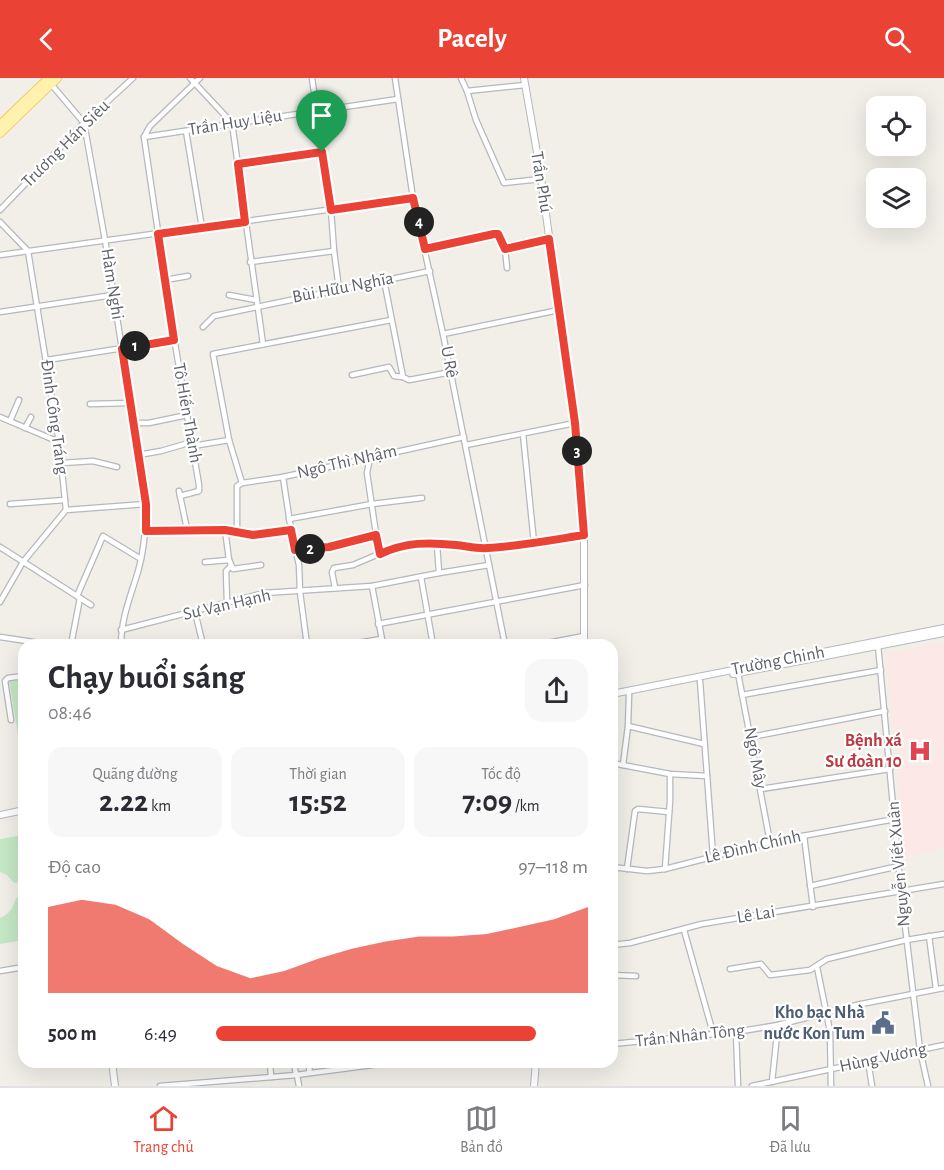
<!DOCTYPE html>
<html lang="vi">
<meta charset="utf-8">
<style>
body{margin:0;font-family:"Alegreya Sans",sans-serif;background:#f7f7f7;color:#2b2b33;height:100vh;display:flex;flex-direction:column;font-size:22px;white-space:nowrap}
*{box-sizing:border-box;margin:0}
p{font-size:20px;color:#7c7c81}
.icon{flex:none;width:33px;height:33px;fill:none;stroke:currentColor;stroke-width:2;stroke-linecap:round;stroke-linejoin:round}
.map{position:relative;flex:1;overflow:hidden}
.sheet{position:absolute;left:18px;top:561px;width:600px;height:429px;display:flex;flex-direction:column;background:#fff;border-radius:18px;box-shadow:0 6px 24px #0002}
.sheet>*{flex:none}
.fabs{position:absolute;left:866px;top:18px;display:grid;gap:12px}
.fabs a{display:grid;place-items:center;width:60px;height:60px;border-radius:12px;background:#fff;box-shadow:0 6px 24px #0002;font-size:30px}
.pin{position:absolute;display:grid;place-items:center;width:51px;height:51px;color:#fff;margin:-62px -26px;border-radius:50% 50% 50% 0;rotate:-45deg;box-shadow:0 0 6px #0007}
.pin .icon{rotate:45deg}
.km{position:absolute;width:30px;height:30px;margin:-15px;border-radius:50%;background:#222;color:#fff;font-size:16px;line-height:30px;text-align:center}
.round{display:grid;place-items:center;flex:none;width:63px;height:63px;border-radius:18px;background:#f7f7f7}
.head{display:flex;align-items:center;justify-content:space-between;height:102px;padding:0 30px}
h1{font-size:33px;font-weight:700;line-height:45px}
.figures{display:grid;grid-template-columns:repeat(3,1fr);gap:9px;height:102px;padding:6px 30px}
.figures div{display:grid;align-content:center;border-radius:15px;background:#f7f7f7;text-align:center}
.figures b{font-size:30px;font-weight:700}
.figures small{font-size:16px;font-weight:400}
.figures p{font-size:16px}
.chart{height:168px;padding:12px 30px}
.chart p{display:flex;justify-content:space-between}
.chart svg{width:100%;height:108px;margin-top:6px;fill:#ea4335;opacity:.7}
ul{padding:0 30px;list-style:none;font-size:20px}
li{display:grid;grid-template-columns:96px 72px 1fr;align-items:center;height:45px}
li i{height:15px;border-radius:8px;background:#ea4335}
header{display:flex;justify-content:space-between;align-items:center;height:78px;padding:0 30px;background:#ea4335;color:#fff;font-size:27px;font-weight:700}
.menu{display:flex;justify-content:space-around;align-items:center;height:84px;border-top:2px solid #e1e1e2;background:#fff;font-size:16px;color:#7c7c81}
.menu a{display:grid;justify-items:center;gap:3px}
.menu .on{color:#ea4335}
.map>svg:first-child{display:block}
</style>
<header><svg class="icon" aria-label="back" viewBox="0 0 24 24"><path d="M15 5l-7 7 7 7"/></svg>Pacely<svg class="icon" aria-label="search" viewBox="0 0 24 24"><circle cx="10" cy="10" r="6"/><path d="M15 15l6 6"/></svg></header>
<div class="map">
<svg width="944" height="1008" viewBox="0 0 944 1008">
<rect width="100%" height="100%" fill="#f1efe8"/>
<!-- medical -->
<path fill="#fce8e6" d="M944 565V770L905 779 886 575Z"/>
<!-- green -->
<g fill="#c5e8c5">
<path d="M24 601V692L9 603Z"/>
<path d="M24 757V803L14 805 7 797 0 794V761Z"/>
<path d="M24 818V862L0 866V840C10 836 13 830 16 820Z"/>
</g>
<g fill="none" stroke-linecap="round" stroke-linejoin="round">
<!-- minor casing -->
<g stroke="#b5b8bc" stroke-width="7">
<g id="minor">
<path d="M190 0 232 45 263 266"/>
<path d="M312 0 331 132 334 173 339 211"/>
<path d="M395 0 413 120 443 256 505 567"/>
<path d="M461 0 467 13 525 7"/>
<path d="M51 6 84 45 105 162 146 426C146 451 144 476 136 500 129 522 121 543 121 567"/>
<path d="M467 13 476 42 504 105 541 101"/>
<path d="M186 53 202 150"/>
<path d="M144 59 398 21"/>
<path d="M238 86 323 74"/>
<path d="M0 132 84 45 133 0"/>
<path d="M0 144 28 173 59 364 66 432 23 484 0 524"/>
<path d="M425 171 494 156H498L505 171 549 161"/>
<path d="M505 171 507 190"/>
<path d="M0 177 413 120"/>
<path d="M250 184 334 173"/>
<path d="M165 202 188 198"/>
<path d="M384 202 403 299 409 302 451 294"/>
<path d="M229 217 256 222"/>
<path d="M0 234 113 217"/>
<path d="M203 249 214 238 430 193"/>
<path d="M443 256 559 232"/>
<path d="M47 282 174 262"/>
<path d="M352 297 389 289 394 298 403 299"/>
<path d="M90 326 130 325"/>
<path d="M0 339 59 364"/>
<path d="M10 343 19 322"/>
<path d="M133 345H149L187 337"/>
<path d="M25 350 31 339"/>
<path d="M523 356 534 465"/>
<path d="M229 362 213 276 391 242"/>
<path d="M466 367 575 345"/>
<path d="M193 368 229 362 242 405"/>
<path d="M138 377 161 373 192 364"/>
<path d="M370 379 367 395 379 476"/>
<path d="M62 385 93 383 117 389"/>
<path d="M179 413 187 451"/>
<path d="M180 418 199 413V407L171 242 144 59 150 48 200 0"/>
<path d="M10 426 65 422"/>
<path d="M66 432 146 426"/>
<path d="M289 441 372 426 422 420"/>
<path d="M225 451 229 482 233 491 261 487"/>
<path d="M291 452 283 399 464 359"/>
<path d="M146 453 225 451 253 457 291 452 299 487 300 514 307 567"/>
<path d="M237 454V408L242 405 283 399"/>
<path d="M0 469 91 527"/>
<path d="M295 472 329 469 376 457"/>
<path d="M205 484 229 482"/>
<path d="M439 495 489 487"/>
<path d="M421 499 433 567"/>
<path d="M372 508 383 567"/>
<path d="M335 510 332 494 334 490 353 487 395 469 412 465 459 467 466 470 486 471 584 457"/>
<path d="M77 518 103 458 141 481"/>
<path d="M227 524 226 493 231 488"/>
<path d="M195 534 203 567"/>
<path d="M378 546 585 507"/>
<path d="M121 552 264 515 372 508 439 495 437 466"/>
<path d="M0 559 53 567"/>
<path d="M71 567 80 520"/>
<path d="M291 567 307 564"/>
<path d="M346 567 381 561"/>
<path d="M537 567 584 558"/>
<path d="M878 567 901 814 920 972 928 1008"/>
<path d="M738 595 770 764"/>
<path d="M700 603 713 778"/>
<path d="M742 617 881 592"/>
<path d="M11 642 5 603 8 600 24 598"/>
<path d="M628 648 704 666"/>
<path d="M751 659 885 633"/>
<path d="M612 685 670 696 707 698"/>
<path d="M623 687 628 648 629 616"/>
<path d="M761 711 890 691"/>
<path d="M804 758 813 829"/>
<path d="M612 789 647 793 665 791 770 764 895 741"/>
<path d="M627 791 635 733 638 731 669 734"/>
<path d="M665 791 670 723V696"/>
<path d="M810 808 899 788"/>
<path d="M684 852 713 955"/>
<path d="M929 858 936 911"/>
<path d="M612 867 630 865 702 846 944 806"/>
<path d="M817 889 830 953 831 1008"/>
<path d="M730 891 761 886 770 897 810 892 827 881 906 862 944 856"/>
<path d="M0 893 24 889"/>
<path d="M612 897 636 898"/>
<path d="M736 954 738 1008"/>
<path d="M612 966 736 954 778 947 861 926 944 910"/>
<path d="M868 983 872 1008"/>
<path d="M270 984 271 999"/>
<path d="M294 984 296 997"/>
<path d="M309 995 310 984"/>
<path d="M297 997 299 1008"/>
<path d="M772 1004 778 947"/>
<path d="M160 1008 296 997 395 984"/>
<path d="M752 1008 944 967"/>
</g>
</g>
<!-- tertiary casing -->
<g stroke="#b5b8bc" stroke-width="8">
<g id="tertiary">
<path d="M524 0 539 86 575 345 584 457V567"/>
<path d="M733 596 944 555"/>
<path d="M612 616 944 550"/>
<path d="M0 737 24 732"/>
<path d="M112 984 115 1008"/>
<path d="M534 1008 536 984"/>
</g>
</g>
<!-- primary casing -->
<g stroke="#f2c960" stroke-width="10">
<g id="primary">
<path d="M0 47 49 0"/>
<path d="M0 55 57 0"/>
</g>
</g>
<!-- minor -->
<use href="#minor" stroke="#fff" stroke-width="4.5"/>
<!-- tertiary -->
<use href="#tertiary" stroke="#fff" stroke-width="6"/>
<!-- primary -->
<use href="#primary" stroke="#fff2af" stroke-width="8"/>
</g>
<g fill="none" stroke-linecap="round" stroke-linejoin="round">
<!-- route casing -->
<g stroke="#fff" stroke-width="12">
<path id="route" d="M322 74 331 132 413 120 425 171 494 156H498L505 171 549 161 575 345 584 457C552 462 520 468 488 470 476 471 467 468 456 467 428 464 406 464 380 476L376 457 329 469 295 472 291 452 253 457 225 452 146 453V426L122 271 174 262 158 156 245 144 238 86Z"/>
</g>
<!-- route -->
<use href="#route" stroke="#ea4335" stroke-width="8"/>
</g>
<!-- icons -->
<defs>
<g id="hospital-bare" transform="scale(1.8)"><path d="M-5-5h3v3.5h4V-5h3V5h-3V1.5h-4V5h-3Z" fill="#e0444e" stroke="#fff" stroke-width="2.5" paint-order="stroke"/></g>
<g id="civic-bare" transform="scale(1.8)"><path d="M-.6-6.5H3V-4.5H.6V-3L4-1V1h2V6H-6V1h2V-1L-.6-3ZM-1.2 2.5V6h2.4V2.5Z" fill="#5c6f8a" stroke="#fff" stroke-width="2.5" paint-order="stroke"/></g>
</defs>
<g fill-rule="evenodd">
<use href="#hospital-bare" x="920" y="673"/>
<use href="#civic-bare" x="883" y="945"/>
</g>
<g text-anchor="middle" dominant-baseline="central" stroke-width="4.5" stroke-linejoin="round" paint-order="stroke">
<!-- street labels -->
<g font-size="18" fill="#5f6368" stroke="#fff">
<text transform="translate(235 45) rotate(-9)">Trần Huy Liệu</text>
<text transform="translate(66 66) rotate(-45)">Trương Hán Siêu</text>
<text transform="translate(541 104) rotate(81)">Trần Phú</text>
<text transform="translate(112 206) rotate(81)">Hàm Nghi</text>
<text transform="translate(343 210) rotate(-11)">Bùi Hữu Nghĩa</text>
<text transform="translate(449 284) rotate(79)">U Rê</text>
<text transform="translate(187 335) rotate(80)">Tô Hiến Thành</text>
<text transform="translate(54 339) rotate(82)">Đinh Công Tráng</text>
<text transform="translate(347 384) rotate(-13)">Ngô Thì Nhậm</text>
<text transform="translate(227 527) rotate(-13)">Sư Vạn Hạnh</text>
<text transform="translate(778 583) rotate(-11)">Trường Chinh</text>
<text transform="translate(755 680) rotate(79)">Ngô Mây</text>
<text transform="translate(753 769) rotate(-13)">Lê Đình Chính</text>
<text transform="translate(899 786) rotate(-95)">Nguyễn Viết Xuân</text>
<text transform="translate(756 837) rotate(-9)">Lê Lai</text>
<text transform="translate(690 958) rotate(-6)">Trần Nhân Tông</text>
<text transform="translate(883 980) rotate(-12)">Hùng Vương</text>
</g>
<!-- health labels -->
<g font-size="18" font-weight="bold" fill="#be3a42" stroke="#fff" text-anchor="end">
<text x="902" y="663">Bệnh xá<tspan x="902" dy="21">Sư đoàn 10</tspan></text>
</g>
<!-- service labels -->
<g font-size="18" font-weight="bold" fill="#4e5e75" stroke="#fff" text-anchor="end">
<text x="865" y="935">Kho bạc Nhà<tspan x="865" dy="21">nước Kon Tum</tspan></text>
</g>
</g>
</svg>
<div class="fabs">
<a><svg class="icon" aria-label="locate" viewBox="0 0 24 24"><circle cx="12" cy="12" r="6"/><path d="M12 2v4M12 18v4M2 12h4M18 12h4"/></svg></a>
<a><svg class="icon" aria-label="layers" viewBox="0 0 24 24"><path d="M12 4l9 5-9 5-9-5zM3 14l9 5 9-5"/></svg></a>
</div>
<div class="pin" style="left:322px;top:74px;background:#1e9e55"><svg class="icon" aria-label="arrive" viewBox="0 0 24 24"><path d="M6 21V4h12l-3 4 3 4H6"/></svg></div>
<b class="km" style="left:135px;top:268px">1</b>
<b class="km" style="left:310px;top:471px">2</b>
<b class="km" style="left:577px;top:373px">3</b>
<b class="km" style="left:419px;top:144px">4</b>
<section class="sheet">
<div class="head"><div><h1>Chạy buổi sáng</h1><p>08:46</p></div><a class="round"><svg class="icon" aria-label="share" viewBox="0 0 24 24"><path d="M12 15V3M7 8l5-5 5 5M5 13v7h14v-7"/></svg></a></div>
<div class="figures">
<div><p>Quãng đường</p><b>2.22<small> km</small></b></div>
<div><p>Thời gian</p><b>15:52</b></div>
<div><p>Tốc độ</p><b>7:09<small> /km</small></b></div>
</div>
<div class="chart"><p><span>Độ cao</span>97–118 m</p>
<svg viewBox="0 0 160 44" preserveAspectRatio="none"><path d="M0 44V9L10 6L20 8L30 14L40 24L50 33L60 38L70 35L80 30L90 26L100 23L110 21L120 21L130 20L140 17L150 14L160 9V44z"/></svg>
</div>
<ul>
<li><b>500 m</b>6:49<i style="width:86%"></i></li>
</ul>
</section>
</div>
<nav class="menu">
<a class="on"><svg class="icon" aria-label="home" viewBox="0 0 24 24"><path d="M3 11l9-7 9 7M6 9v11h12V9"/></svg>Trang chủ</a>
<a><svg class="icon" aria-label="map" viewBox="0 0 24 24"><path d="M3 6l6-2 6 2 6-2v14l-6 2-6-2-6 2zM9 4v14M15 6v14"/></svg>Bản đồ</a>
<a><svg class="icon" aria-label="saved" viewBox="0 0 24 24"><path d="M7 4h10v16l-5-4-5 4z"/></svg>Đã lưu</a>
</nav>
